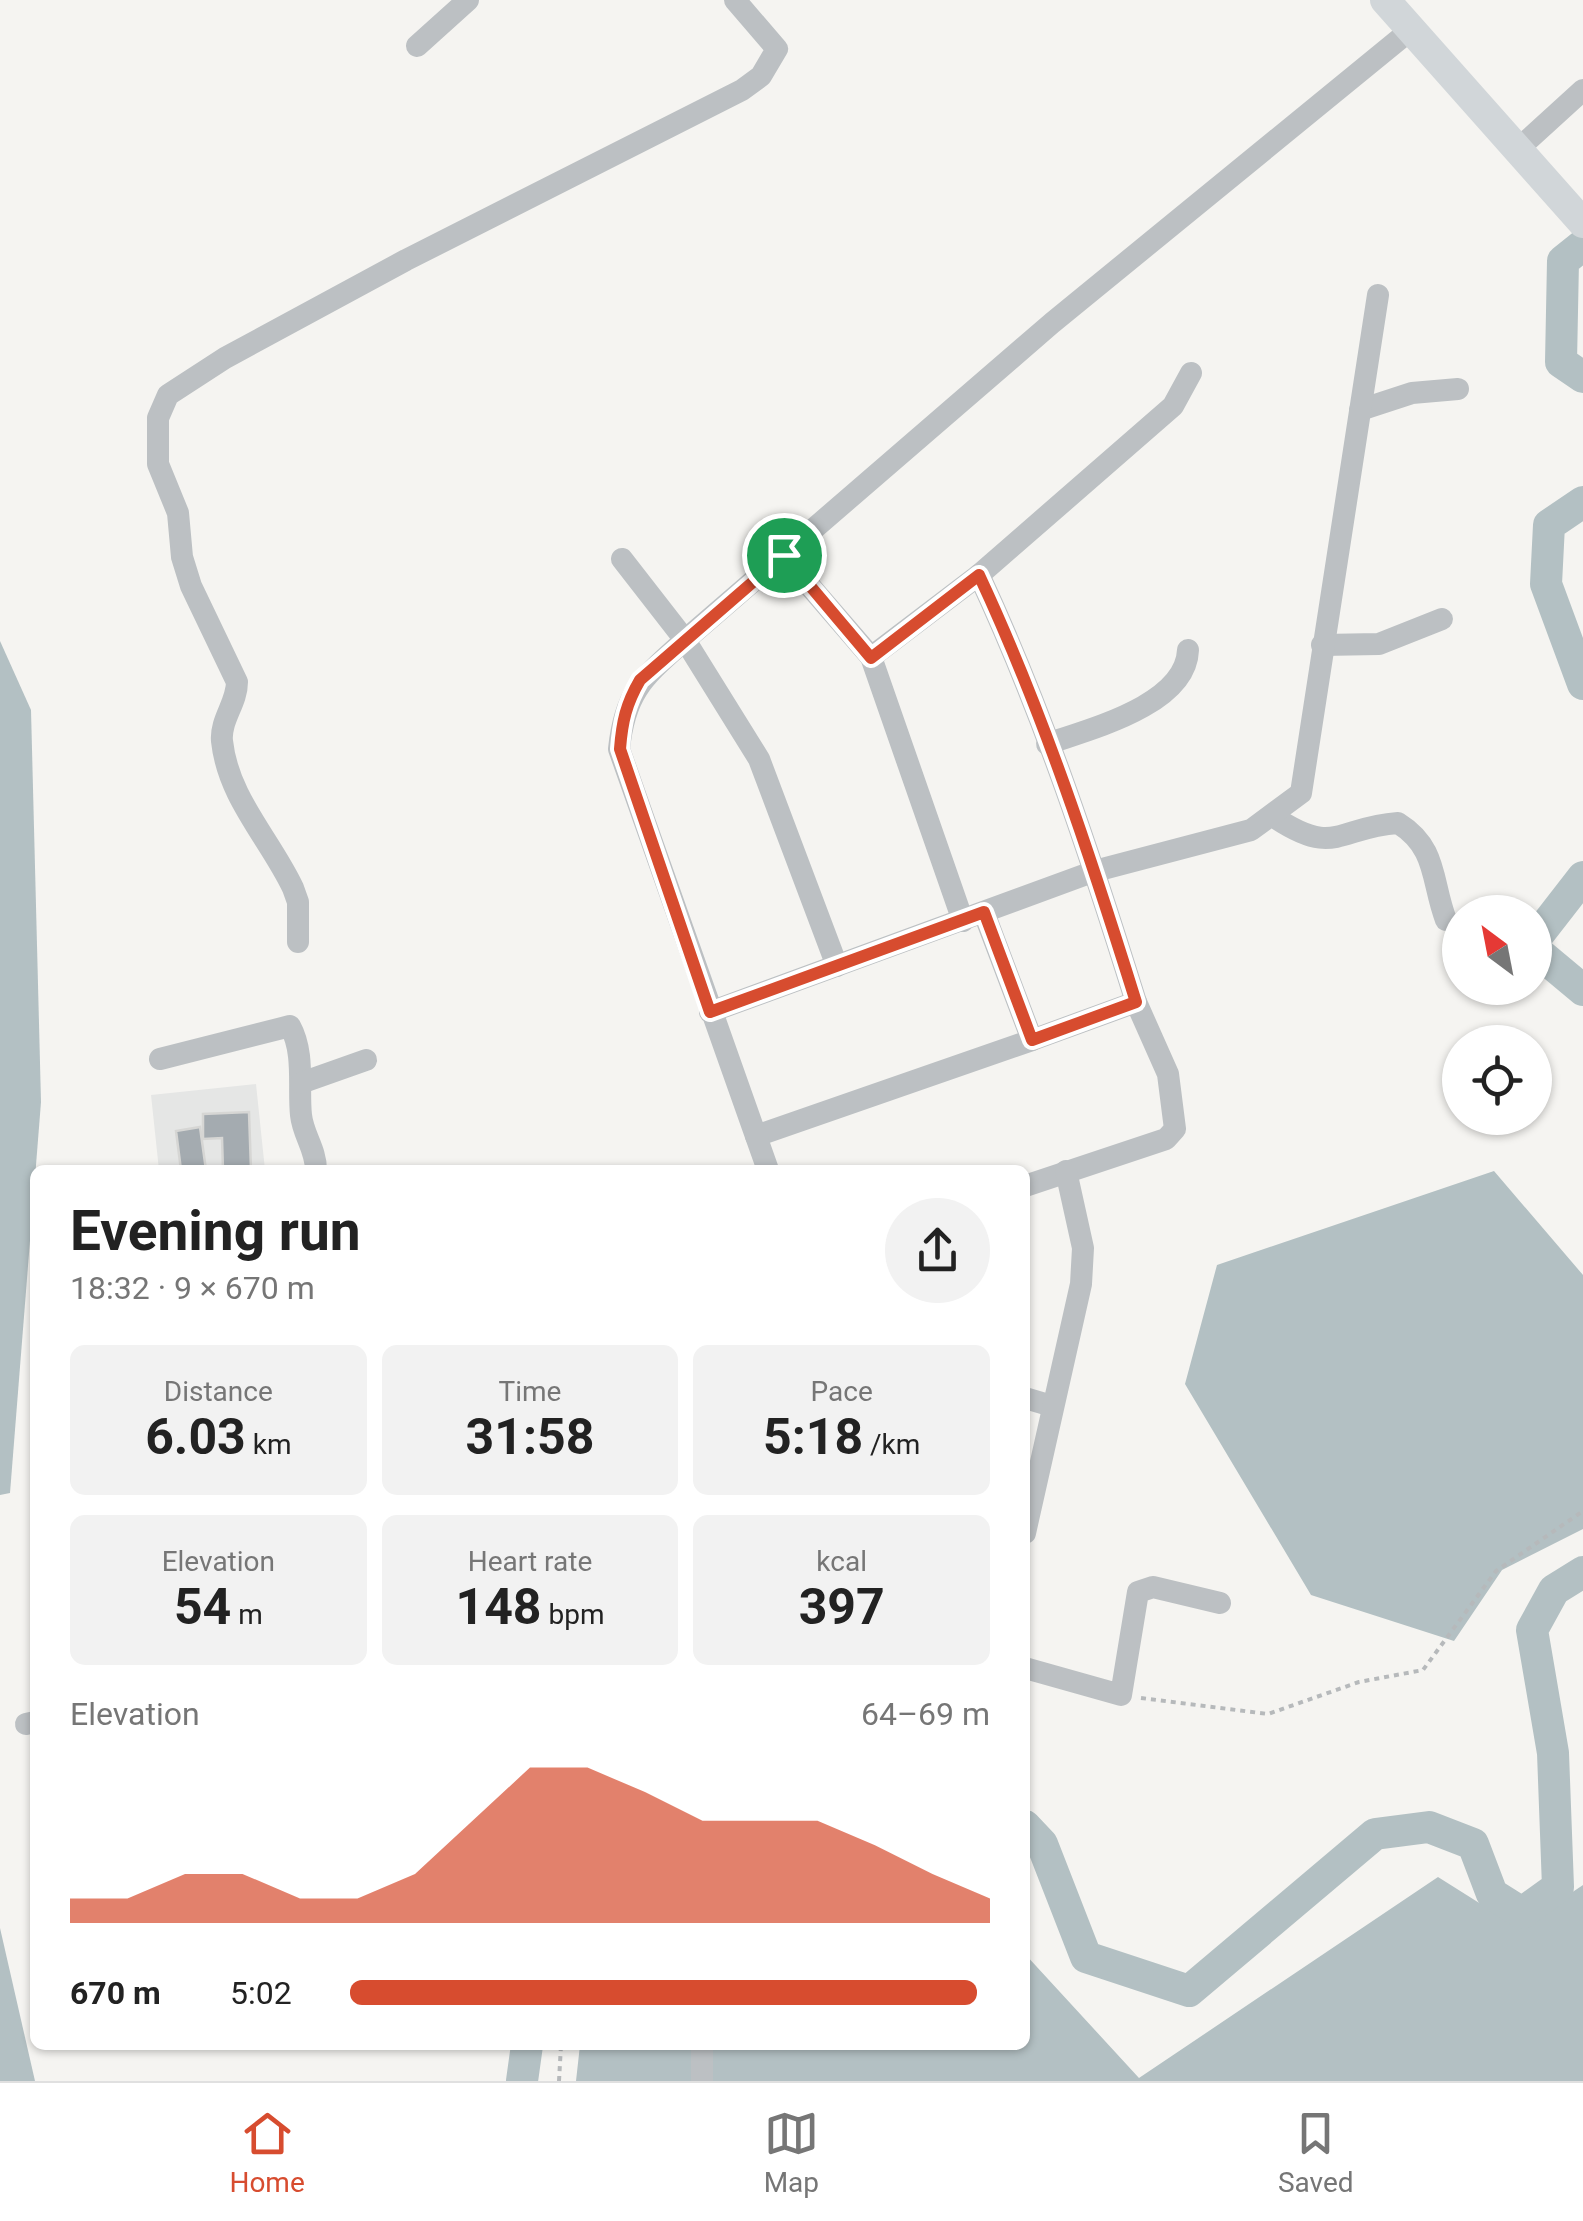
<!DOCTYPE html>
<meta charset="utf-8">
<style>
body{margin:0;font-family:Roboto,sans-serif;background:#f2f2f2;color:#222;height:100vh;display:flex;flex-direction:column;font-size:38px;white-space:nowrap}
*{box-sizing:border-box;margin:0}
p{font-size:32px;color:#767676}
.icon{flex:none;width:55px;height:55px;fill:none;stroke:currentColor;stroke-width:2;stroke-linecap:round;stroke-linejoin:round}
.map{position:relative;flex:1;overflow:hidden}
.panel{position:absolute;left:30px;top:1165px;width:1000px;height:885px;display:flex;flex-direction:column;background:#fff;border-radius:15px;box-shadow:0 2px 8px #0004}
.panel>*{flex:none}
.needle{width:65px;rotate:328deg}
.tools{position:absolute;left:1442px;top:895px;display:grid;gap:20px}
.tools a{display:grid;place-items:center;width:110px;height:110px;border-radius:50%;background:#fff;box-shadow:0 2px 8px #0004;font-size:50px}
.pin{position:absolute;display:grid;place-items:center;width:85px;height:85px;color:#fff;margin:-42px;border:5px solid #fff;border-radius:50%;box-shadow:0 2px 10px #0007}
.round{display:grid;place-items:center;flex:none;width:105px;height:105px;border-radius:52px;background:#f2f2f2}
.overview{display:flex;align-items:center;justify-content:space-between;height:170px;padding:0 40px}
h1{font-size:55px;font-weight:700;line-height:75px}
.figures{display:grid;grid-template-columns:repeat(3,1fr);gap:15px;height:170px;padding:10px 40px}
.figures div{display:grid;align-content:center;border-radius:15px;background:#f2f2f2;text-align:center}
.figures b{font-size:50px;font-weight:700}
.figures small{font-size:28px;font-weight:400}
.figures p{font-size:28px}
.chart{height:280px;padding:20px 40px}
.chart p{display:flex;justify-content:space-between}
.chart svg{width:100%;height:180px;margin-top:10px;fill:#d74c2f;opacity:.7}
ul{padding:0 40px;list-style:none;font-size:32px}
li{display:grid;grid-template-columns:160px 120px 1fr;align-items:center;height:75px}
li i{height:25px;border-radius:12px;background:#d74c2f}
.dock{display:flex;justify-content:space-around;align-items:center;height:140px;border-top:2px solid #e0e0e0;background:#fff;font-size:28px;color:#767676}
.dock a{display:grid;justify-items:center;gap:5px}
.dock .on{color:#d74c2f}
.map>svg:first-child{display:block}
</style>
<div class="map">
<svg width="1583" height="2081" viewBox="0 0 1583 2081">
<rect width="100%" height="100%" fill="#f5f4f1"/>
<!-- built -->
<path fill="#e5e6e5" d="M256 1084 265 1170H159L151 1095Z"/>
<!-- water -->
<g fill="#b3c0c3">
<path d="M0 641 31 710 41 1102 10 1493 0 1495Z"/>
<path d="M1494 1171 1583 1275V1529L1502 1570 1454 1641 1311 1595 1185 1384 1217 1265Z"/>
<path d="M1438 1877 1519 1928 1583 1885V2081H576L580 2045H1025V1954L1139 2078Z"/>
<path d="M0 1928 35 2081H0Z"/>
</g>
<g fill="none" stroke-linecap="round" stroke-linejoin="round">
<!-- river -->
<g stroke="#b3c0c3" stroke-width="32">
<path d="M1583 245 1563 261 1561 362 1583 377"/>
<path d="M1583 502 1549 525 1546 584 1583 684"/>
<path d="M1535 939 1583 877"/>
<path d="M1535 950 1583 990"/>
<path d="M1025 1826 1042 1844 1086 1957 1189 1991 1375 1834 1429 1827 1473 1844 1492 1894 1522 1913 1558 1887 1553 1753 1532 1630 1554 1590 1583 1572"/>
<path d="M522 2081 527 2045"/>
</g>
</g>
<!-- building -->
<g fill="#a4abb0" stroke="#d6d6d4" stroke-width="2.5">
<path d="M249 1112 251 1170H223L222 1138 203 1139V1114Z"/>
<path d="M200 1127 206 1170H181L176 1131Z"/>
</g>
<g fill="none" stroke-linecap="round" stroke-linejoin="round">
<!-- path -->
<g stroke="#b6b9bb" stroke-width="4" stroke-dasharray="5 5" stroke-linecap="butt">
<path d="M1141 1698 1268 1714 1359 1682 1423 1670 1496 1571 1583 1511"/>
<path d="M559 2081 561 2045"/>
</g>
<!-- minor -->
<g stroke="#bcc0c3" stroke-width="22">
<path d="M417 46 468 0"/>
<path d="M1518 149 1583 90"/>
<path d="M1360 410 1412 393 1458 389"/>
<path d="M783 555 871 657 963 921"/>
<path d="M622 559 685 640 759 759 837 966"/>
<path d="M979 575C1043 712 1091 858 1136 1002"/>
<path d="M1322 645 1379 644 1442 619"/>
<path d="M871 657 979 575 1173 406 1191 373"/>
<path d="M1047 744C1090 729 1186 705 1188 650"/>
<path d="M1274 817C1335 858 1338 827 1398 823 1438 848 1431 881 1446 920"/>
<path d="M298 942V902L293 888C270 839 228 798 222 741 220 720 237 703 237 682L191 586 182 557 178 513 158 464V418L168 395 225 358 406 260 742 90 761 76 777 49 735 0"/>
<path d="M710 1012 1095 871 1251 830 1301 793 1378 295"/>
<path d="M160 1059 290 1026C305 1053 298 1087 301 1115 303 1135 316 1149 316 1170"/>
<path d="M301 1083 366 1060"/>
<path d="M756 1136 1032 1040 984 913"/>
<path d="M768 1170 619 749C625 691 644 677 685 640L1052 323 1413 28"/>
<path d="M1025 1186 1166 1139 1175 1129 1168 1074 1136 1002 1032 1040"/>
<path d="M1025 1398 1052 1406"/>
<path d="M1025 1533 1081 1284 1083 1248 1066 1171"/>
<path d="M1025 1668 1121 1695 1138 1592 1153 1587 1220 1603"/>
<path d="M26 1724 35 1722"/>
<path d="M702 2045V2081"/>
</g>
<!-- major -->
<path stroke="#d1d6d9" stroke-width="30" d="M1385 0 1583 223"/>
</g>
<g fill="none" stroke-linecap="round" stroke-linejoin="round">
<!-- route casing -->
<g stroke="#fff" stroke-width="20">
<path id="route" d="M784 555 871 658 979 575C1043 712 1091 858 1136 1002L1032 1040 984 912 710 1012 620 749C622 722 626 704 640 680Z"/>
</g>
<!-- route -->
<use href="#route" stroke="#d74c2f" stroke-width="12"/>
</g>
</svg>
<div class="tools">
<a><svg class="needle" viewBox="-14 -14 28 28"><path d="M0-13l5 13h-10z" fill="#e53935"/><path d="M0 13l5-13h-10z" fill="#767676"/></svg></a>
<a><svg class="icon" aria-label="locate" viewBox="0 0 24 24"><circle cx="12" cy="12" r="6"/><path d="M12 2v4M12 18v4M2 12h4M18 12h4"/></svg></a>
</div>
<div class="pin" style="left:784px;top:555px;background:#1e9e55"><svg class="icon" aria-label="arrive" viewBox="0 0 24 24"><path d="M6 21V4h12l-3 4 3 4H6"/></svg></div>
<section class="panel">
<div class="overview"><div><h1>Evening run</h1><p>18:32 · 9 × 670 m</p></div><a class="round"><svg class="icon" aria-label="share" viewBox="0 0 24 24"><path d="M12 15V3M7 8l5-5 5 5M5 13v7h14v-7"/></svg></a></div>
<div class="figures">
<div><p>Distance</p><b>6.03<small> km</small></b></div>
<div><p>Time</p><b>31:58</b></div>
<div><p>Pace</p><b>5:18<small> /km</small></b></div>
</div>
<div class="figures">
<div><p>Elevation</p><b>54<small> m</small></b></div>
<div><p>Heart rate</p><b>148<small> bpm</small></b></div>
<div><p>kcal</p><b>397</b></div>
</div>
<div class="chart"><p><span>Elevation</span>64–69 m</p>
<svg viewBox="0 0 160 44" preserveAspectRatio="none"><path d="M0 44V38L10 38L20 32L30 32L40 38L50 38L60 32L70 19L80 6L90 6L100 12L110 19L120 19L130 19L140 25L150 32L160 38V44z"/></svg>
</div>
<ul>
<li><b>670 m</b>5:02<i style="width:98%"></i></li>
</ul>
</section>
</div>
<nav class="dock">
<a class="on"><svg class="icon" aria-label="home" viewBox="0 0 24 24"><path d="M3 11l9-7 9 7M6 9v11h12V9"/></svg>Home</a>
<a><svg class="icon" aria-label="map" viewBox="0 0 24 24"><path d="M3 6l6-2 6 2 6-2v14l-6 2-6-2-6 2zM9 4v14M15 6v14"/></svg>Map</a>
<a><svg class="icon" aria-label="saved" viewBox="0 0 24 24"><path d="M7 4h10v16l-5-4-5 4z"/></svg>Saved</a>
</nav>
